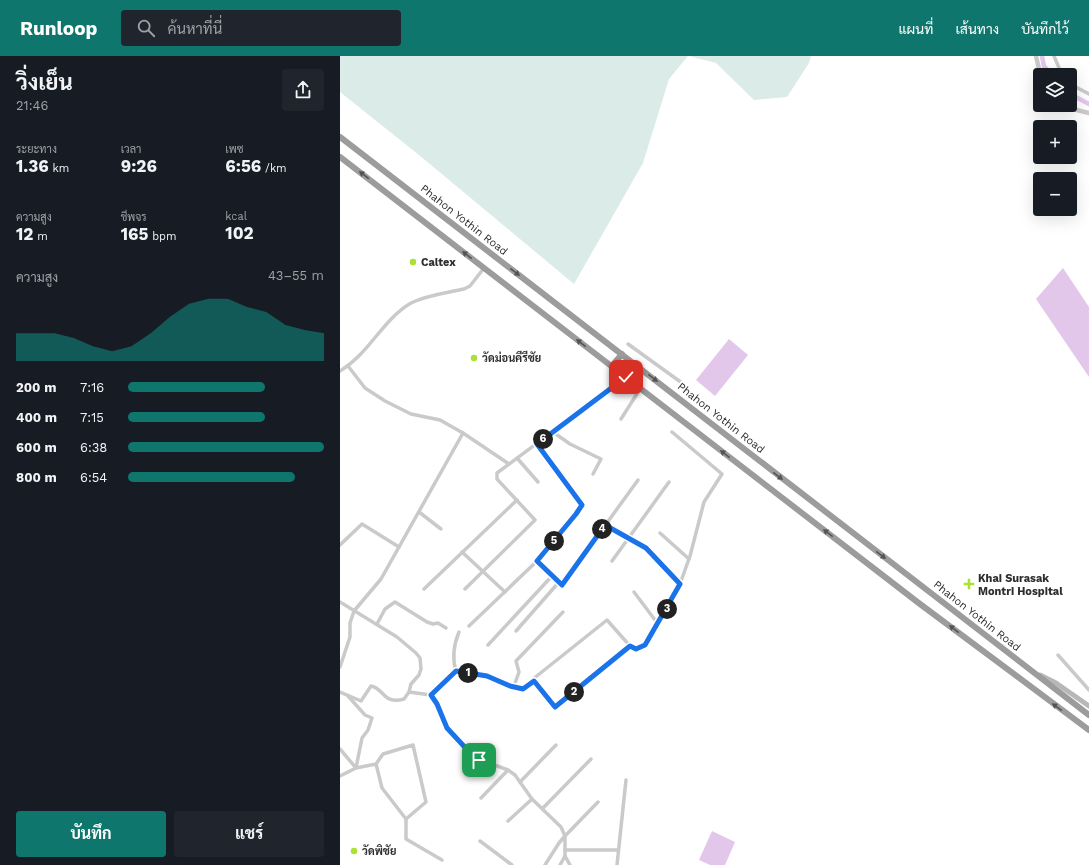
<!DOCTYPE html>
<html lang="th">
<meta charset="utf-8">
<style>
body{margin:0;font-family:"Work Sans",Sarabun,sans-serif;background:#20242c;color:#f1f3f6;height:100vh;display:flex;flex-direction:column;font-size:15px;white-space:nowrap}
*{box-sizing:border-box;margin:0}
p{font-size:13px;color:#9ea1a6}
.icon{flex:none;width:22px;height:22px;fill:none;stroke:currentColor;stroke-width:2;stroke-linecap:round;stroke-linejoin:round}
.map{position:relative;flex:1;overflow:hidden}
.sheet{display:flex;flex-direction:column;background:#171b24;width:340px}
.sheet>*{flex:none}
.fabs{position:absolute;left:693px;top:12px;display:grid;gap:8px}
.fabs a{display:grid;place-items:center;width:44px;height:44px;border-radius:4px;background:#171b24;box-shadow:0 4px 16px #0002;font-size:20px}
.pin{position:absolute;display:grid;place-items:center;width:34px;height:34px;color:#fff;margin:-17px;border-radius:8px;box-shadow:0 2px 6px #0006}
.km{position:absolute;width:20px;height:20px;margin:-10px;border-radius:50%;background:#222;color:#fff;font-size:11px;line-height:20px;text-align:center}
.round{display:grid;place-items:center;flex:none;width:42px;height:42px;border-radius:4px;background:#20242c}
.head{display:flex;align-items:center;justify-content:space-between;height:68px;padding:0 16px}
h1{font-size:22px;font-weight:700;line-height:30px}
.figures{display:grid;grid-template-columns:repeat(3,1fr);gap:6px;height:68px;padding:4px 16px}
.figures div{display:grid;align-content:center}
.figures b{font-size:17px;font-weight:700}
.figures small{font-size:11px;font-weight:400}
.figures p{font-size:11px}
.chart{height:112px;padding:8px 16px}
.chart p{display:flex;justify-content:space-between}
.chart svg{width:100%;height:72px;margin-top:4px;fill:#0f766e;opacity:.7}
.primary-button{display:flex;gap:8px;margin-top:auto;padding:8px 16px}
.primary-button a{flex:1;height:46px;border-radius:4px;background:#0f766e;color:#fff;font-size:16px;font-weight:700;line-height:46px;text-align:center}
.primary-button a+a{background:#20242c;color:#f1f3f6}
ul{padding:0 16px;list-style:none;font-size:13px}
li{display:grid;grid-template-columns:64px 48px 1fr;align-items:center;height:30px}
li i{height:10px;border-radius:5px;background:#0f766e}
header{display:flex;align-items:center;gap:24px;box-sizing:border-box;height:56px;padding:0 20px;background:#0f766e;color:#fff}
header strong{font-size:19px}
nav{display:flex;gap:22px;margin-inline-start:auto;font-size:14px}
.search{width:280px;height:36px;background:#20242c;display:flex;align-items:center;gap:10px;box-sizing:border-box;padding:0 14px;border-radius:4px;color:#9ea1a6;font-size:15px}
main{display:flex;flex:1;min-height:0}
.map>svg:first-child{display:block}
</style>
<header>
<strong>Runloop</strong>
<div class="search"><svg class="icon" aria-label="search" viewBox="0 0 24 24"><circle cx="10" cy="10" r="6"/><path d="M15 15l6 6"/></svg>ค้นหาที่นี่</div>
<nav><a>แผนที่</a><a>เส้นทาง</a><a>บันทึกไว้</a></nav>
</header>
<main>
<section class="sheet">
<div class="head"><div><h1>วิ่งเย็น</h1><p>21:46</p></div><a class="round"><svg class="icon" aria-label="share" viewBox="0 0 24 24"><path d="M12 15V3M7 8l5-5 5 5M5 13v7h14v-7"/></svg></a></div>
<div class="figures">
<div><p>ระยะทาง</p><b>1.36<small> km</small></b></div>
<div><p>เวลา</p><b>9:26</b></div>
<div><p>เพซ</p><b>6:56<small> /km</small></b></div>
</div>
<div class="figures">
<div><p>ความสูง</p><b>12<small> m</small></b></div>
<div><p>ชีพจร</p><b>165<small> bpm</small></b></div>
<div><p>kcal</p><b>102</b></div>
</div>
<div class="chart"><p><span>ความสูง</span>43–55 m</p>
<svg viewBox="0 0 160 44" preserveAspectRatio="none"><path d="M0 44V27L10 27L20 27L30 30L40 35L50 38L60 35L70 27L80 17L90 9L100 6L110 6L120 11L130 14L140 22L150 25L160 27V44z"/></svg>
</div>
<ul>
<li><b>200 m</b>7:16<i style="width:70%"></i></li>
<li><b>400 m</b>7:15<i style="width:70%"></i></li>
<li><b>600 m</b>6:38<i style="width:100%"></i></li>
<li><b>800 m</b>6:54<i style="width:85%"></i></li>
</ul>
<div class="primary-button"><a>บันทึก</a><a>แชร์</a></div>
</section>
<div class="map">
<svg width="749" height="809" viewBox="0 0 749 809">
<rect width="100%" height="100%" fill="#fff"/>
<!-- green -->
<g fill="#dbebe8">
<path d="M0 0H348L329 23 303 107 234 228 79 99 0 36Z"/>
<path d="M349 0H471L469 7 447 41 414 44 376 7Z"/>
</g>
<!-- water -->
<g fill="#e3c7ea">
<path d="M723 212 749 251V321L696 243Z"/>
<path d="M389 283 408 299 375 340 356 324Z"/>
<path d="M372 775 395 786 385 809H370L359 804Z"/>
</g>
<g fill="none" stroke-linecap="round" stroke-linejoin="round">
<!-- canal -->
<g stroke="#e3c7ea" stroke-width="4.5">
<path d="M702 0 704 10 711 19"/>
<path d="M730 38 749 48"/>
</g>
<!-- minor -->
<g stroke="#cacaca" stroke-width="3.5">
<path d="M714 0 722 19"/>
<path d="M730 28 749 38"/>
<path d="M288 288 342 327"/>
<path d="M8 310 25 332 45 345 71 358 100 364 123 377 169 408"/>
<path d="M0 315C29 298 42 264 71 247 87 239 107 237 124 233L130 230 144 212"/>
<path d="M281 363 300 333"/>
<path d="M213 376 230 388 261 403 253 418"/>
<path d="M177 402 198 426"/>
<path d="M79 456 101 473"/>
<path d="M265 469 306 492 340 528"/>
<path d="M320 477 349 503"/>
<path d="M0 489 22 468 59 491"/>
<path d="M122 496 165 536"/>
<path d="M197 505 222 529 298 424"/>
<path d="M272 505 329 426"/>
<path d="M84 533 177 444"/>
<path d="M125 533 195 464 157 423V417L286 321"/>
<path d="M294 536 318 568"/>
<path d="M0 546 57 581 76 597 80 602 81 613 79 619 71 628 69 636 91 639 112 678 136 702 168 714 175 719 192 743 221 771 225 780 219 787 205 809"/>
<path d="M37 568 45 553 55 546 87 566 93 568 98 567 106 572"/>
<path d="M129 570 197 505 242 452 241 446 197 388"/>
<path d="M176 575 219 526"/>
<path d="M148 589 212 520"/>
<path d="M290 590 215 651 193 623 267 564 290 590 296 593 305 589 340 528 350 500 364 446 382 418 332 376"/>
<path d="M718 599 749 634"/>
<path d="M0 611 10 581V567L14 555 41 523 123 377"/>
<path d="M116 615C112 602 114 588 119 576"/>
<path d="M174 630 179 616 176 605 223 556"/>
<path d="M0 636 21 645 31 630C44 632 43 649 64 643L69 636"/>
<path d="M91 639 116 615 147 620 170 630 183 633 194 625"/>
<path d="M8 640 25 659 32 662 28 674 22 682 16 712"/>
<path d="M0 693 16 712"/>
<path d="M0 720 16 712 36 708 43 698 73 689 86 746 66 763 42 732 36 708"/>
<path d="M180 726 216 689"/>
<path d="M141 742 168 714"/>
<path d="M203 752 251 703"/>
<path d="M66 763V783L102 804"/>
<path d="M168 765 192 743"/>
<path d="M140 785 172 809"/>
<path d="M225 794H278"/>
<path d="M220 809 225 800"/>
<path d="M230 809 225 800V780L258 746"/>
<path d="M277 809 286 724"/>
</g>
<!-- tertiary -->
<g stroke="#cacaca" stroke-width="4.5">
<path d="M696 0 699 13 703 19"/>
<path d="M727 49 729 52 749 57"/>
</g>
<!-- secondary -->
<path stroke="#b7b7b7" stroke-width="5" d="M700 619 716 627 749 650"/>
<!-- trunk -->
<g stroke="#9c9c9c" stroke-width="6">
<path d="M0 81 749 659"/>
<path d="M0 101 580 548 749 674"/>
<path d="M272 310 282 298"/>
</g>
</g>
<!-- one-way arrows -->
<defs><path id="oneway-solid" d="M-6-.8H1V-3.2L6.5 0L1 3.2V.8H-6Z"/></defs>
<g fill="#545454">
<use href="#oneway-solid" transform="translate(24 119) rotate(-143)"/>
<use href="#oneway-solid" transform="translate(127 199) rotate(-142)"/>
<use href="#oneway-solid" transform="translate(175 216) rotate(38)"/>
<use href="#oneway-solid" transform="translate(241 287) rotate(-142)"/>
<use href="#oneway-solid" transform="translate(313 322) rotate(38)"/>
<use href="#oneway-solid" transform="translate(385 398) rotate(-142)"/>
<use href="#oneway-solid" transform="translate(438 420) rotate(38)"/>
<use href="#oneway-solid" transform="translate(488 477) rotate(-142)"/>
<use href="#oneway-solid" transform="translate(541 499) rotate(37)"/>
<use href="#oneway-solid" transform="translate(614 573) rotate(-143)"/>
<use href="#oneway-solid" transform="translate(717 651) rotate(-144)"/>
</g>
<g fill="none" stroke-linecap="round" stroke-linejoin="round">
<!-- route casing -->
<g stroke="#fff" stroke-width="8">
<path id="route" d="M139 704 133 700 107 672 97 648 91 639 116 615 147 620 170 630 183 633 194 625 215 651 290 590 296 593 305 589 340 528 306 492 265 469 222 529 197 505 236 458 242 449 197 388 286 321"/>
</g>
<!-- route -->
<use href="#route" stroke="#1a73e8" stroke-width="5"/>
</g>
<!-- markers -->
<g fill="#abe132" stroke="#fff" stroke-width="1.5">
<circle cx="73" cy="206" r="4"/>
<circle cx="134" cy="302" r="4"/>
<path d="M627 522h4v4h4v4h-4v4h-4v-4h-4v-4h4z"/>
<circle cx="14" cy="795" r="4"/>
</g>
<g text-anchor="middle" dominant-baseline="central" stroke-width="4" stroke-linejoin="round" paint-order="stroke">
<!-- street labels -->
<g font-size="11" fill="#2d2d2d" stroke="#fff">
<text transform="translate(124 164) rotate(38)">Phahon Yothin Road</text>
<text transform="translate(381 362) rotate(38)">Phahon Yothin Road</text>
<text transform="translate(637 560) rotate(38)">Phahon Yothin Road</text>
</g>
<!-- poi labels -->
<g font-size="11" font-weight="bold" fill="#2d2d2d" stroke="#fff" text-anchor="start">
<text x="81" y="206">Caltex</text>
<text x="142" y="302">วัดม่อนคีรีชัย</text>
<text x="638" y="522">Khai Surasak<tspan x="638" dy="13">Montri Hospital</tspan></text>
<text x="22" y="795">วัดพิชัย</text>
</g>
</g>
</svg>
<div class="fabs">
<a><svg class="icon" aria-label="layers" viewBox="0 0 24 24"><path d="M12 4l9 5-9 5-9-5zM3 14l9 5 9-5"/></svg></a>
<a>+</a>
<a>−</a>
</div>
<div class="pin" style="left:139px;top:704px;background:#1e9e55"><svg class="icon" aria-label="arrive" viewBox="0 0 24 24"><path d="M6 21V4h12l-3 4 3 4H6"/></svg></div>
<div class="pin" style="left:286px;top:321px;background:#d93025"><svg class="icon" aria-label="check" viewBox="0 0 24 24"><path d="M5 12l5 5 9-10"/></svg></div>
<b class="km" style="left:128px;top:617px">1</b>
<b class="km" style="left:234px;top:636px">2</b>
<b class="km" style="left:327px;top:553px">3</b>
<b class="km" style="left:262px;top:473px">4</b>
<b class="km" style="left:214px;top:485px">5</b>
<b class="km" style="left:203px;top:383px">6</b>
</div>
</main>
